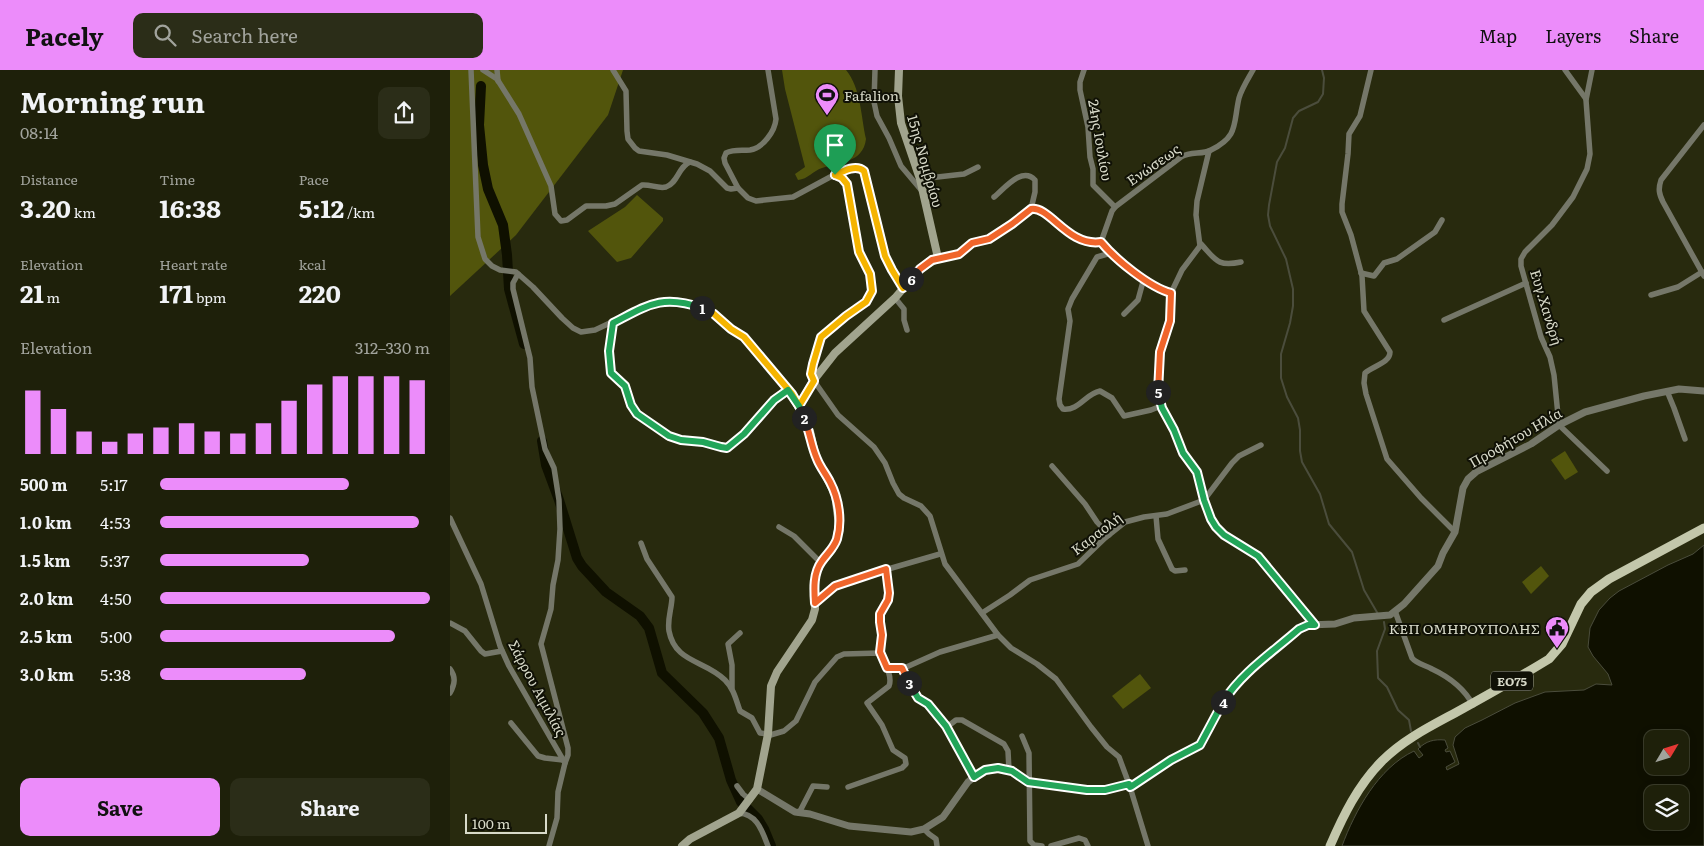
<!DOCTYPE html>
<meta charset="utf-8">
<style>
body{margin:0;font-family:Literata,serif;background:#2b2d18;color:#f1f3f6;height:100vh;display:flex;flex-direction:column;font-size:19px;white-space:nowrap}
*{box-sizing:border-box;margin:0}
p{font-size:16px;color:#a1a39c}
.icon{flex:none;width:28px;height:28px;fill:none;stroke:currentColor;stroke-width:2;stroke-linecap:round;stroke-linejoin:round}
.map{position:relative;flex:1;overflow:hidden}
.sheet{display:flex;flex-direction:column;background:#1e200a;width:450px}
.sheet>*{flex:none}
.needle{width:32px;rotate:52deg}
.buttons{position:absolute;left:1194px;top:660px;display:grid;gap:10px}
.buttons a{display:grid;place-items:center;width:45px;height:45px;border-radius:10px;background:#1e200a;box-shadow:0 2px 8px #0003,0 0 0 1px #3c3e2b;font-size:25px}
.scale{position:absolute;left:15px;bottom:12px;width:82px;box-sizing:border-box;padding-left:5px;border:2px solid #d8dac9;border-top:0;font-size:14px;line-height:18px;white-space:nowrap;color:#d8dac9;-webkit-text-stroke:4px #101106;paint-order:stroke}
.pin{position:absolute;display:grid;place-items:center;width:42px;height:42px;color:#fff;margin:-51px -21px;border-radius:50% 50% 50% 0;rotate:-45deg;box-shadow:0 0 5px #0007}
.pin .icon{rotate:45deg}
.km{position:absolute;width:25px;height:25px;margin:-12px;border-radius:50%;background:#222;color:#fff;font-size:14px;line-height:25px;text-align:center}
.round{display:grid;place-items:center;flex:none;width:52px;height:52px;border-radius:10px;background:#2b2d18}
.headline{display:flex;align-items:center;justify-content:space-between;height:85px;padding:0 20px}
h1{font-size:28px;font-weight:700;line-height:38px}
.figures{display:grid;grid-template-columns:repeat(3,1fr);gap:8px;height:85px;padding:5px 20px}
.figures div{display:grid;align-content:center}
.figures b{font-size:25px;font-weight:700}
.figures small{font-size:14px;font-weight:400}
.figures p{font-size:14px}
.chart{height:140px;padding:10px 20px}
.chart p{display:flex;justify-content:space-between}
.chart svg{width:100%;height:90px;margin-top:5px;stroke:#ec8cfa;stroke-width:6}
.cta{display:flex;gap:10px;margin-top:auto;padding:10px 20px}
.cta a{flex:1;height:58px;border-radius:10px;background:#ec8cfa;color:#111;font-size:20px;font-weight:700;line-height:58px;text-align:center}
.cta a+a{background:#2b2d18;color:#f1f3f6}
ul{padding:0 20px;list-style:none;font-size:16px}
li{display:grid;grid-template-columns:80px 60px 1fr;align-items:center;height:38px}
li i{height:12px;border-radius:6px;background:#ec8cfa}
header{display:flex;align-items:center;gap:30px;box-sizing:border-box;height:70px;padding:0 25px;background:#ec8cfa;color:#111}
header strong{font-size:24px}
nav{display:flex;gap:28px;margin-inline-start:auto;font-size:18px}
.search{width:350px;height:45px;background:#2b2d18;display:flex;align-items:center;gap:12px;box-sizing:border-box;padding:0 18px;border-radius:10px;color:#a1a39c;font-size:19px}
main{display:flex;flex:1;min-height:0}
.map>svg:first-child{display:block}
</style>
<header>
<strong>Pacely</strong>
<div class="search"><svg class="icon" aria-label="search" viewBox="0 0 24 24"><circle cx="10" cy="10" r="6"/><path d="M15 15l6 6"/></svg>Search here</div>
<nav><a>Map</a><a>Layers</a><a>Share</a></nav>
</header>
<main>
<section class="sheet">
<div class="headline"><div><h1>Morning run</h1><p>08:14</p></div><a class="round"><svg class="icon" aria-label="share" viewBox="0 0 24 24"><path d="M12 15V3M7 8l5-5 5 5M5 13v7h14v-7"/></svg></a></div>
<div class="figures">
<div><p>Distance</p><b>3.20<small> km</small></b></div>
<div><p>Time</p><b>16:38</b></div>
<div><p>Pace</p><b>5:12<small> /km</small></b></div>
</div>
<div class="figures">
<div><p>Elevation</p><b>21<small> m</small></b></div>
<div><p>Heart rate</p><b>171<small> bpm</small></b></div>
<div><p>kcal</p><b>220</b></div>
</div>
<div class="chart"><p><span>Elevation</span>312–330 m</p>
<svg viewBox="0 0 160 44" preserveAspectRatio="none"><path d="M5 44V13M15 44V22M25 44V33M35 44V38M45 44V34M55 44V31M65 44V29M75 44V33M85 44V34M95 44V29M105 44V18M115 44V10M125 44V6M135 44V6M145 44V6M155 44V8"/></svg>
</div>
<ul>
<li><b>500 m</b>5:17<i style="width:70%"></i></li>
<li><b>1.0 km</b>4:53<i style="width:96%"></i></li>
<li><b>1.5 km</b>5:37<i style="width:55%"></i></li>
<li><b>2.0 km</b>4:50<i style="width:100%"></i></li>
<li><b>2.5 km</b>5:00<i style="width:87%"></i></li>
<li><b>3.0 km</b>5:38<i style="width:54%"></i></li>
</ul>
<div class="cta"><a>Save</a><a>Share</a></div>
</section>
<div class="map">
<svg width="1254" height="776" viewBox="0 0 1254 776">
<rect width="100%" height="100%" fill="#282a0e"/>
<!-- green -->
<g fill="#52550c">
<path d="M0 0H173L158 45 66 165 0 226Z"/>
<path d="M332 0H396C411 18 411 47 416 69 413 93 390 92 372 98 363 101 358 109 348 110L345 104 355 97 335 19Z"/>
<path d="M187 125 213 148V151L181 188 167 192 138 161 175 137Z"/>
<path d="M1115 381 1128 402 1115 410 1101 390Z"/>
<path d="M1091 496 1099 506 1081 524 1072 512Z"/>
<path d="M690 604 701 618 673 639 662 626Z"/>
</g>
<!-- water -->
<path fill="#0f1000" stroke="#4b4d3c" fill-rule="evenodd" d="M1254 475V776H892C905 741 928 698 964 681L969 688 973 685 968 679C976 671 984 669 995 670L998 678 995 680 996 682 1000 681 1005 692 996 697 997 700 1009 694 1003 675 1005 667 1015 658 1032 650 1065 633 1095 622 1134 620 1146 614 1162 615 1158 604 1143 586 1138 577 1140 558 1149 540 1160 528 1169 521 1218 495 1243 484ZM1202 669H1230V696H1202ZM1202 724H1230V751H1202Z"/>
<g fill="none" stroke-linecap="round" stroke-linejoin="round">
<!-- stream -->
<g stroke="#4b4d3c" stroke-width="2">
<path d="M872 0 874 8 873 24 868 32 849 41 843 48 835 78 827 92 819 135 818 145 820 156 836 189 843 219V236L840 253 831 284V308L837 327 848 348 850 360V381L852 392 870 424 879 454 902 482 914 520 928 544"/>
<path d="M934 552 935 559 927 581 928 608 937 617 948 640 959 650 961 661"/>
<path d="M968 673 970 677"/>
</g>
<!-- river -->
<g stroke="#0f1000" stroke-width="10">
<path d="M31 16 29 55 33 95 38 119 53 155 57 185 59 219 74 274"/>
<path d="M92 371 96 395 109 430 127 488 132 496 156 522 190 546 199 558 212 603 253 643 269 668 281 710 291 732 308 749 314 759 321 776"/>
</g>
<!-- minor -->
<g stroke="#757769" stroke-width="5.5">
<path d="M21 0 28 167 35 189 42 196 50 200 66 202 83 217 112 248 123 258 131 262 145 260 198 235 209 232 231 231 256 239 294 267 342 324 349 336"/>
<path d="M33 0 47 9 69 44 101 116 105 144 111 151 117 150 136 136H156L165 134 192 115C200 114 208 119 216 117 228 113 228 97 240 92"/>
<path d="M47 0 48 11"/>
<path d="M163 0 176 21 177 61 178 69 185 78 189 81 217 85 247 94 260 101 277 118 281 119 288 118"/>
<path d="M318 0 326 49C325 61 313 78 300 80 292 81 284 79 276 83L274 88 275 93 288 118 298 128 306 131 343 127 382 106C391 104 396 110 398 117L409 182 420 204 422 221 416 232 396 246 371 267 366 281 362 308 388 345 424 377 435 393 443 413 449 424 454 428 471 436 480 446 495 494 548 565 561 578 587 594 606 609 641 657 657 677 669 687 679 714"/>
<path d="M425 0 424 32 427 46 439 68 451 96 472 121"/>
<path d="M634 0 630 12V20L638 57 640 87 643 99V115L665 137"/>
<path d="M921 0 910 46 899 64 898 84 892 134V142L901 165 912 206 914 241 940 282C940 293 923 296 915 303L914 313 916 324 937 389 971 428 1005 462"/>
<path d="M1115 0 1136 29"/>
<path d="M1142 0 1136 30 1140 84 1137 99 1123 127 1102 155 1075 182 1071 189V196L1091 267 1100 287 1104 305 1109 355 1157 401"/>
<path d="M1254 55 1211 110C1208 119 1209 124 1213 132L1254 206"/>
<path d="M385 105 405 98H410L414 101 435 186 442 200 453 218"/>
<path d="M470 109 514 104 528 97"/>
<path d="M544 127C555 118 572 96 585 110V122L581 139"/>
<path d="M651 172C666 189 699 216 721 223L719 259 713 272 710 283 708 314 711 336 724 360 733 383 747 403 754 430 766 457 774 465 808 485 865 555"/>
<path d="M651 172 662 141 665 137 731 87C741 81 752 85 761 80 789 66 783 54 789 28 792 18 798 9 803 0"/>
<path d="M751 174C766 190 767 197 791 192"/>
<path d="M661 183 647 187 622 229 618 239 620 251 609 329 610 335 613 339C629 341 635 324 650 321L662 328 674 346 701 340 711 336"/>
<path d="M488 188 509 183 522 173 539 169 584 138 589 140C607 153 626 176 651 172"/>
<path d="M911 203 924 206 934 193 947 189 985 162 992 150"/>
<path d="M68 204 63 213V219L80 288 82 317 95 379 104 398 109 430 110 459 108 490 103 515 101 539 91 574 118 678V685L115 693"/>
<path d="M721 223 732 200 750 176 746 145 747 131 759 81"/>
<path d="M1201 225 1228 217 1252 202"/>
<path d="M445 228 454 239V250L457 260"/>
<path d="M674 244 688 230 694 208"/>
<path d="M994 250 1076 213"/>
<path d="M163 253 159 281 161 303 175 316 181 335 187 344 219 366 231 370 253 372 271 377 277 378 294 364 324 330 338 320"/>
<path d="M1217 321 1224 338 1235 369"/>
<path d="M602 396 635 434 647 452 659 465"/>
<path d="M706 446 708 469 722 499 725 501 735 500"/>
<path d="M0 448 31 514 50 576 59 596 115 693 108 722 107 748 99 776"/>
<path d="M329 457 344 466 371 493"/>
<path d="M191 473 197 489 222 527C222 538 217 549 219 561 225 593 255 590 275 610 284 619 286 630 290 641L302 648 310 663 318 664"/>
<path d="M365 533 381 518 390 513 490 484"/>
<path d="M945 541 962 588C967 594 975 595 982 599 999 607 1014 618 1023 635"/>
<path d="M532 543 560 525 580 510 628 494 655 468 675 452 694 447 717 444 754 430 782 393 789 386 811 375"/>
<path d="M0 553 15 561 31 581 35 584 52 581"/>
<path d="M430 583 432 568 430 544 439 523 436 499"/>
<path d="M437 598 452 599 490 582 548 565"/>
<path d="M0 599C6 607 5 614 0 623"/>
<path d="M452 599 466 625 478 634 497 657 524 707"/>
<path d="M282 618V595L278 574 290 563"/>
<path d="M61 653 88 686 95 688 113 690"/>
<path d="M497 657 506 650H512L554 674 558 681 559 700"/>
<path d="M317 666 334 661 346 651 365 612 387 587 394 584 430 583C434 592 443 606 439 616L417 633 432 655 443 680 455 688 456 694 452 698 398 717"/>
<path d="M572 666 579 683 580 771 584 775 592 776"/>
<path d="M287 716 293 724 300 730"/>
<path d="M680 717 698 776"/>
<path d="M289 743C307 744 312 761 318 776"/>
<path d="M349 743 363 716 377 717"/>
<path d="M474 759 479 764 486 769 487 776"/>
<path d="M601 776 629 768 635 770 638 776"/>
</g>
<!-- tertiary -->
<path stroke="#757769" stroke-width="7" d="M307 719 345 742 360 744 399 756 461 762 474 759 493 747 518 712 529 703 542 698 559 700 578 712 637 720H655L679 714 680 717 682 716 721 690 750 675 772 633 785 614 849 559 858 555 885 554 904 548 940 545 954 534 988 496 993 483 1005 462 1013 418 1018 409 1026 402 1081 374 1109 355 1135 342 1194 326 1229 319 1254 321"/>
<!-- secondary -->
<path stroke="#a1a48e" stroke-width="8" d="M232 776 240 769 289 743 307 719 318 664 321 616 327 602 362 550 365 539 364 517 366 504 371 493 382 480 386 471 389 455 385 424 366 388 360 361 349 336 363 311 385 283 445 228 470 199 488 188 470 109 451 53 448 26 449 0"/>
<!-- primary -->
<path stroke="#c3c7ab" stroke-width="9" d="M880 776C893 746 908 715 932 691 953 670 979 657 1005 643 1036 626 1068 608 1099 589L1112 574 1131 534 1141 522 1159 509 1254 458"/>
</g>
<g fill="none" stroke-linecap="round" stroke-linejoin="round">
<!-- split-1 casing -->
<g stroke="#fff" stroke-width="10">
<path id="split-1" d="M252 238 264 244 281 259 294 267 342 324 349 336 364 311 361 304 363 294 371 267 396 246 416 232 422 221 420 204 409 182 397 114 392 108 385 105"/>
</g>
<!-- split-2 casing -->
<g stroke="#fff" stroke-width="10">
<path id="split-2" d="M252 238C212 224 198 235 163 253L159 281 161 303 175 316 181 335 187 344 219 366 231 370 253 372 271 377 277 378 294 364 324 330 338 320 349 336 354 348"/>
</g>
<!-- split-3 casing -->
<g stroke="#fff" stroke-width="10">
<path id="split-3" d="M354 348C360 362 361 376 367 389 370 397 376 404 380 412 389 429 392 451 387 469 384 478 377 484 372 491 363 503 364 519 365 533L385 516 436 499 439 523 438 530 430 544V552L432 565 430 582 437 598H452L459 613"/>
</g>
<!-- split-4 casing -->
<g stroke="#fff" stroke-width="10">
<path id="split-4" d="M459 613 468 628 478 634 496 656 524 707 535 700 548 698 562 701 578 712 637 720H655L679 714 680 717 682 716 721 690 750 675 773 632"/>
</g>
<!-- split-5 casing -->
<g stroke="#fff" stroke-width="10">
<path id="split-5" d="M708 322 712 338 724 360 733 383 747 402 754 430 761 449 766 457 774 465 808 486 865 555H858L849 559C823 582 792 602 773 632"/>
</g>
<!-- split-6 casing -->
<g stroke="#fff" stroke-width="10">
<path id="split-6" d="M461 209 470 199 482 190 509 184 522 173 539 169 562 154 581 139C600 136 618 177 651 172 665 189 699 217 721 223L720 251 710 282 708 322"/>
</g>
<!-- split-7 casing -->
<g stroke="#fff" stroke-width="10">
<path id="split-7" d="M385 105C393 101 406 94 414 101L435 186 442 200 453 218 461 209"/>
</g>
<!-- split-1 -->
<use href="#split-1" stroke="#f5b400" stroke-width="6"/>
<!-- split-2 -->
<use href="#split-2" stroke="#22a559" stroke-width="6"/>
<!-- split-3 -->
<use href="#split-3" stroke="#f0652b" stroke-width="6"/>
<!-- split-4 -->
<use href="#split-4" stroke="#22a559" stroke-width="6"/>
<!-- split-5 -->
<use href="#split-5" stroke="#22a559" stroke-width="6"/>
<!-- split-6 -->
<use href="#split-6" stroke="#f0652b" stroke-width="6"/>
<!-- split-7 -->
<use href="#split-7" stroke="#f5b400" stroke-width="6"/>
</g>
<!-- icons -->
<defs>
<g id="stadium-pin" transform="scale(1.25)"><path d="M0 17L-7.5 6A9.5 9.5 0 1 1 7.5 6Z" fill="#ec8cfa" stroke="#101106"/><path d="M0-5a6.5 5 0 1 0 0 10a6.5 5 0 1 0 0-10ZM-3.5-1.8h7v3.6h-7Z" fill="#111"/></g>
<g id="civic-pin" transform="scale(1.25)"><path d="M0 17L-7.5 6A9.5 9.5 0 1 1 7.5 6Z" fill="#ec8cfa" stroke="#101106"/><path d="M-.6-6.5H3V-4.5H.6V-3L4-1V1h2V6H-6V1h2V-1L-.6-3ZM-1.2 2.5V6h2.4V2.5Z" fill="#111"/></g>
</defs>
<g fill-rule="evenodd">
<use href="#stadium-pin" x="377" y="25"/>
<use href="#civic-pin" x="1107" y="558"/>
</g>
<g text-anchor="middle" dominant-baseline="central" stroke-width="4" stroke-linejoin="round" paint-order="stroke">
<!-- shield labels -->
<rect fill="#101106" stroke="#9c9e8e" stroke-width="1" x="1041" y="601.5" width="42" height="19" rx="4"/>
<g font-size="12" font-weight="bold" fill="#d8dac9">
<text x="1062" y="611">ΕΟ75</text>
</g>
<!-- poi labels -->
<g font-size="14" fill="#d8dac9" stroke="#101106" text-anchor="start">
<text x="394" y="25">Fafalion</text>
<text x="1090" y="558" text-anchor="end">ΚΕΠ ΟΜΗΡΟΥΠΟΛΗΣ</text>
</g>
<!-- street labels -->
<g font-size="14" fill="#d8dac9" stroke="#101106">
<text transform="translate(651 70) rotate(80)">24ης Ιουλίου</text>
<text transform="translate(476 91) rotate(74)">15ης Νομβρίου</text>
<text transform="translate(703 94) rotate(-35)">Ενώσεως</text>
<text transform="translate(1097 237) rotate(73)">Ευγ.Χανδρή</text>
<text transform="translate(1065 367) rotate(-30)">Προφήτου Ηλία</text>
<text transform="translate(646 463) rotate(-38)">Καραολή</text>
<text transform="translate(88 618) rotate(62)">Σάρρου Αιμιλίας</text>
</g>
</g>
</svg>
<div class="buttons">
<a><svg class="needle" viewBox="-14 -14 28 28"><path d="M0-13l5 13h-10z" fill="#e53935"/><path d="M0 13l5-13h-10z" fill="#a1a39c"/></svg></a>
<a><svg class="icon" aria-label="layers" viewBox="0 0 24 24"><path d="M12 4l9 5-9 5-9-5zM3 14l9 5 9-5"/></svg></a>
</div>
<div class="scale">100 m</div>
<div class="pin" style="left:385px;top:105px;background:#1e9e55"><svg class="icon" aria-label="arrive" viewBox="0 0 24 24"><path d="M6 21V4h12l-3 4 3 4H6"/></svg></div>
<b class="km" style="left:252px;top:238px">1</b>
<b class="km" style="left:354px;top:348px">2</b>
<b class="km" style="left:459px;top:613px">3</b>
<b class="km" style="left:773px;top:632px">4</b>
<b class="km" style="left:708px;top:322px">5</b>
<b class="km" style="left:461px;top:209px">6</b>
</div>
</main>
